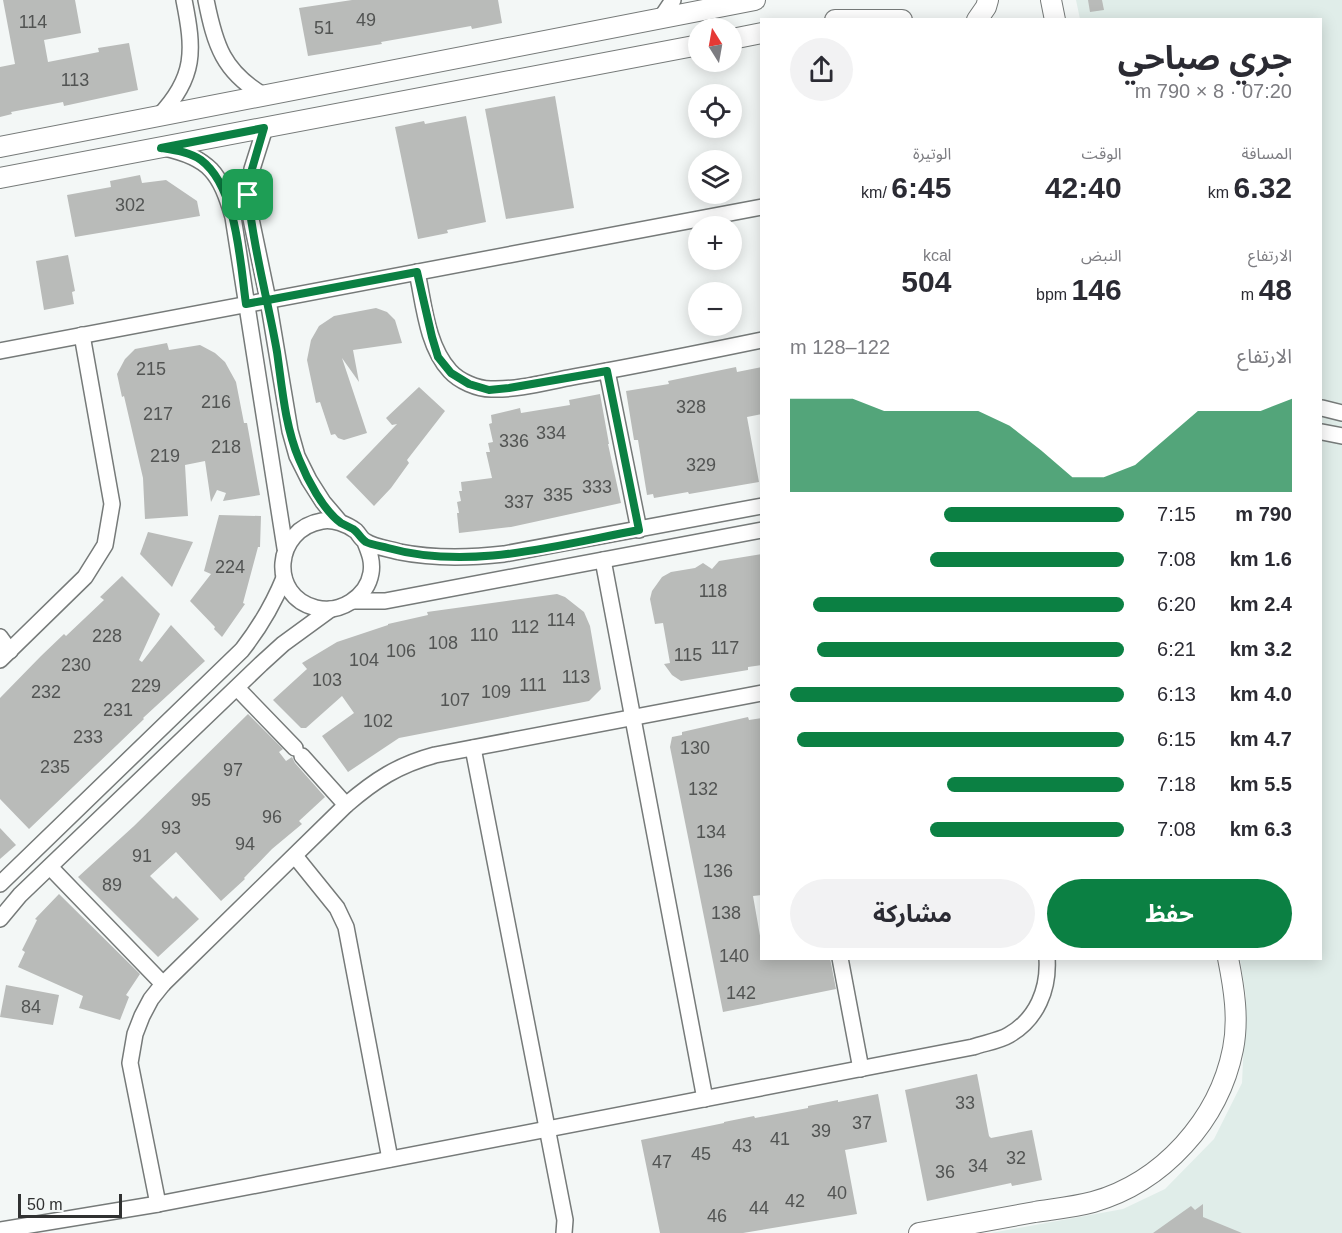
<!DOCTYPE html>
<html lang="ar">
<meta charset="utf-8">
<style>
body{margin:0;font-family:Arial,"Noto Sans Arabic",sans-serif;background:#f2f2f3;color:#2b2b33;direction:rtl;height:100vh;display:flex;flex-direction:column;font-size:22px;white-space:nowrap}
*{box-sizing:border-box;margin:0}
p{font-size:20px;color:#7c7c81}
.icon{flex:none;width:33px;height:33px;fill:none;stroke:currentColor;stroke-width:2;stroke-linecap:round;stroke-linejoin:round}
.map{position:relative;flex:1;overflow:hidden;direction:ltr}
.details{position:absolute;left:760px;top:18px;width:562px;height:942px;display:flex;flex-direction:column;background:#fff;border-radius:0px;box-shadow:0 3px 15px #0003;direction:rtl}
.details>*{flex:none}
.needle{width:39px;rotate:349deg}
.fabs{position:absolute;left:688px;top:18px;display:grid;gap:12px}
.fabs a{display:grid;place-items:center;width:54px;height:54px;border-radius:50%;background:#fff;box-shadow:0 3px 15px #0003;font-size:30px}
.scale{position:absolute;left:18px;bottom:15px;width:104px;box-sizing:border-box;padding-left:6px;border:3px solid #303131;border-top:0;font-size:16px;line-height:21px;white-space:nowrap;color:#303131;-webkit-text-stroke:4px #f3f7f6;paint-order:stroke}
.pin{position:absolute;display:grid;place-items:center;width:51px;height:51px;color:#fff;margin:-26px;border-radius:12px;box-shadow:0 3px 9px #0006}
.round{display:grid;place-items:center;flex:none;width:63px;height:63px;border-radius:32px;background:#f2f2f3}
.headline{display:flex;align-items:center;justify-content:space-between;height:102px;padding:0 30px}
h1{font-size:33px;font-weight:700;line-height:45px}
.figures{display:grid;grid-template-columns:repeat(3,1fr);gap:9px;height:102px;padding:6px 30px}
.figures div{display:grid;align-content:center}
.figures b{font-size:30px;font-weight:700}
.figures small{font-size:16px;font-weight:400}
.figures p{font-size:16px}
.chart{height:168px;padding:12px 30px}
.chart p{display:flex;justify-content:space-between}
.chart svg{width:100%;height:108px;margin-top:6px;fill:#0b8043;opacity:.7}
.primary-button{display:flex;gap:12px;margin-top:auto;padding:12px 30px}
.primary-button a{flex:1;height:69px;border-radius:36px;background:#0b8043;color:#fff;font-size:24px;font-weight:700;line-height:69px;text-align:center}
.primary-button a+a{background:#f2f2f3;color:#2b2b33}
ul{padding:0 30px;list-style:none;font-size:20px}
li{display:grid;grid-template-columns:96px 72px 1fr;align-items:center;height:45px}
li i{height:15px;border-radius:8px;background:#0b8043}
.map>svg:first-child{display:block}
</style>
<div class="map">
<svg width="1342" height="1233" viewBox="0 0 1342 1233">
<rect width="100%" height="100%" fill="#f3f7f6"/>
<!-- built -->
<path fill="#e0ede9" d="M1076 0H1342V1233H991L1123 1209 1165 1189 1214 1139 1242 1083 1246 996 1240 959 1322 958V20L1080 19Z"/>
<!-- building -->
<g fill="#b9bbb9">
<path d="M3 0H75L81 33 44 40 48 62 99 52 98 48 129 43 138 90 64 106 63 102 11 112 12 114 0 117V67L15 64Z"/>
<path d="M352 0H498L502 23 472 29 471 26 432 33 381 42 382 44 308 56 299 8Z"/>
<path d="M1088 0H1102L1104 10 1090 12Z"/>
<path d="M555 96 574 208 506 219 485 109Z"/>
<path d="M466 116 486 222 447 230 448 233 418 239 395 127 424 121 425 124Z"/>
<path d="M140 175 142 183 166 180 197 201 200 216 75 237 67 195 111 187 110 181Z"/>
<path d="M68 255 75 291 72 292 74 304 44 310 36 261Z"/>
<path d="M376 308 387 312 395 320 402 343 353 350 359 382 342 358 367 433 344 440 338 438 335 434 331 435 320 402 316 403 307 360 311 340 319 326 334 316Z"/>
<path d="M167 343 169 350 200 345 215 353 225 362 236 382 244 423H247L260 495 223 501 226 493 217 490 211 502 205 461 185 465 188 516 145 519 143 478 124 396 122 397 117 374 125 359 135 349Z"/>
<path d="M736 367 737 372 762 367V414L747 417 759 482 689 494 688 492 654 498 653 494 647 495 638 440H634L626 391 669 384 668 381Z"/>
<path d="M419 387 445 411 407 460 409 463 391 488 374 506 346 477 397 424 392 425 386 418Z"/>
<path d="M600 394 609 444H608L621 503 511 527 459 533 457 513H459L457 502 461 501 459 491H462L461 482 492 478 486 452H490L488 443 493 442 489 424 492 423 491 415 520 408 521 413 570 405 569 400Z"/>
<path d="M219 515 261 516 260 547H258L243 603 245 604 222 637 214 629 215 627 190 601 211 574 204 571Z"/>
<path d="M148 532 193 542 172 587 140 554Z"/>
<path d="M762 554V665L748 667V670L681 681 672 675 664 664 670 663 663 623 655 624 650 599 652 591 662 577 671 572 695 568 703 563 712 569 719 561Z"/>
<path d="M122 576 160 614 139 660 142 662 171 625 205 661 143 718 144 719 117 745 29 829 0 799V698L41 656 64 634 66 636 104 600 100 597Z"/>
<path d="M557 594 565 597 584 612 590 626 601 689 589 701 399 738 348 772 322 736 354 713 342 696 306 728H301L273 700 307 669 302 663 337 642 388 625V624L428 615 427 612Z"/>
<path d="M248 714 283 749 279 752 286 761 292 757 295 763 325 797 299 821 302 824 272 849 244 878 245 879 221 901 176 852 150 876 173 899 176 896 199 919 158 957 78 877 134 826Z"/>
<path d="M748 717 749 720 762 718V895L753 896 762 947V958H830L836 989 723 1012 670 747 672 737 682 735V732Z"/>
<path d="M0 828 16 845 0 859Z"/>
<path d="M59 894 140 974 126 995 129 997 120 1020 79 1008 83 996 18 967 25 952 22 950 37 920 35 919Z"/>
<path d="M6 985 59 995 53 1025 0 1017Z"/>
<path d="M977 1074 989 1136 991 1138 1032 1130 1042 1180 1012 1186 1011 1183 927 1201 905 1090Z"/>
<path d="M878 1094 887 1142 845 1150 857 1214 743 1233H660L641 1140 724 1123V1122L754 1116 755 1118 808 1108V1106L838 1100V1102Z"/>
<path d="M1203 1204V1217L1242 1233H1153L1191 1206 1195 1210Z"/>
</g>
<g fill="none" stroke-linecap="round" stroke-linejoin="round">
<!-- minor casing -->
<g stroke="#767a79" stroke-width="18">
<g id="minor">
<path d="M206 0C215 45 223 72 265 96"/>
<path d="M661 18 673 0"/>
<path d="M159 116C196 77 194 50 184 0"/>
<path d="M265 128 252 169 248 195 250 214 268 300 290 431 297 456 309 480 323 502 340 522"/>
<path d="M164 148C210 158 220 173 233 217L285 548"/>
<path d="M417 272C424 305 427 346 450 371 459 381 477 389 491 389 518 390 546 382 573 377 636 366 699 353 762 340"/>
<path d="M0 351 762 207"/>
<path d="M607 371 639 530"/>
<path d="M1322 408 1342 413"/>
<path d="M1322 432 1342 436"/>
<path d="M365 542C369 552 373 561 371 573 367 597 340 614 316 608 268 596 274 529 322 521 333 519 347 524 356 531 359 534 361 539 365 541 373 547 390 549 400 552 435 559 469 558 504 554L762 506"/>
<path d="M603 560 705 1099"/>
<path d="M353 601H385L762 530"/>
<path d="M0 637 10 651"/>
<path d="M0 660 85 577 105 545 112 504 82 335"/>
<path d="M237 688 295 748"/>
<path d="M473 748 565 1220 564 1233"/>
<path d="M302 756 346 805"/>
<path d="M295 856 337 908 346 927 390 1159"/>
<path d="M50 867 163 984"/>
<path d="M0 884 242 650C260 627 273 605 284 578"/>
<path d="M0 919 20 895 261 664 283 644 331 609"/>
<path d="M840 958 861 1069"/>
<path d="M158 1204 130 1063 135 1034 142 1016 151 999 163 984 346 805C375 780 398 765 435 755L762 693"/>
<path d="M0 1230 158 1204 973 1047C984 1043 999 1041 1009 1035 1037 1019 1049 989 1047 958"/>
</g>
</g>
<!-- tertiary casing -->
<g stroke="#767a79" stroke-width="22">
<g id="tertiary">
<path d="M1051 0 1055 20"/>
<path d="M835 20H902"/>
<path d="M977 20 986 7 988 0"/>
<path d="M732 39 762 33"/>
<path d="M0 147 755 0"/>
<path d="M0 178 699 45"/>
<path d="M919 1233C957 1226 996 1219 1035 1212 1054 1209 1074 1207 1093 1202 1163 1182 1219 1120 1233 1049 1239 1019 1234 988 1228 958"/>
</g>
</g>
<!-- minor -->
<use href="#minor" stroke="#fff" stroke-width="15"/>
<!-- tertiary -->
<use href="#tertiary" stroke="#fff" stroke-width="20"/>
</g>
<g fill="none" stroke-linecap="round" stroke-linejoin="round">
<!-- route casing -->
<g stroke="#fff" stroke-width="12">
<path id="route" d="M248 195C253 248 268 300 277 352 282 387 285 426 299 459 307 479 323 510 341 523 345 525 349 527 353 529 358 532 361 539 366 542 372 545 381 546 388 548 470 571 558 545 639 530L607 371 509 388 489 390 469 384 451 373 438 357 432 337 417 272 268 300 246 304C240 262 237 187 201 160 190 152 174 150 161 148L264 128 252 169 248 195"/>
</g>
<!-- route -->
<use href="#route" stroke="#0b8043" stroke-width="8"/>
</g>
<g text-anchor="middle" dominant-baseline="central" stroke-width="6" stroke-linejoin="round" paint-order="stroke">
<!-- number labels -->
<g font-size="18" fill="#525453">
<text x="366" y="20">49</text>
<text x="33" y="22">114</text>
<text x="324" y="28">51</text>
<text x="75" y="80">113</text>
<text x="130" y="205">302</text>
<text x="151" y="369">215</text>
<text x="216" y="402">216</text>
<text x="691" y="407">328</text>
<text x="158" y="414">217</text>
<text x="551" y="433">334</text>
<text x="514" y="441">336</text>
<text x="226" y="447">218</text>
<text x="165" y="456">219</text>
<text x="701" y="465">329</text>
<text x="597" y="487">333</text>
<text x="558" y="495">335</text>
<text x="519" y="502">337</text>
<text x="230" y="567">224</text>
<text x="713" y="591">118</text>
<text x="561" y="620">114</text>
<text x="525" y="627">112</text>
<text x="484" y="635">110</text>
<text x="107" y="636">228</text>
<text x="443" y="643">108</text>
<text x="725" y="648">117</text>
<text x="401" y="651">106</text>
<text x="688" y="655">115</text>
<text x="364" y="660">104</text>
<text x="76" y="665">230</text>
<text x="576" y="677">113</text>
<text x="327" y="680">103</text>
<text x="533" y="685">111</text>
<text x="146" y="686">229</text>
<text x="46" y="692">232</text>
<text x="496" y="692">109</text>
<text x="455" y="700">107</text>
<text x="118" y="710">231</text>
<text x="378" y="721">102</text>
<text x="88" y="737">233</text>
<text x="695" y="748">130</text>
<text x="55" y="767">235</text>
<text x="233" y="770">97</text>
<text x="703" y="789">132</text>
<text x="201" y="800">95</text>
<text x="272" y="817">96</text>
<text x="171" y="828">93</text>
<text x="711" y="832">134</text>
<text x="245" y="844">94</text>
<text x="142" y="856">91</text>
<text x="718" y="871">136</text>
<text x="112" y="885">89</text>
<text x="726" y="913">138</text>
<text x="734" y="956">140</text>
<text x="741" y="993">142</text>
<text x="31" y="1007">84</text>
<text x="965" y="1103">33</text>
<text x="862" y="1123">37</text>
<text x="821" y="1131">39</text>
<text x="780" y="1139">41</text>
<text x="742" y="1146">43</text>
<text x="701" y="1154">45</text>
<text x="1016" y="1158">32</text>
<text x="662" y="1162">47</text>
<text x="978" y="1166">34</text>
<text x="945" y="1172">36</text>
<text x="837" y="1193">40</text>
<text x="795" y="1201">42</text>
<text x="759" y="1208">44</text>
<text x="717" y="1216">46</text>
</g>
</g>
</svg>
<div class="fabs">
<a><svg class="needle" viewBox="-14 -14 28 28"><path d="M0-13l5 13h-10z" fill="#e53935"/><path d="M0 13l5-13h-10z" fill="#7c7c81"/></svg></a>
<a><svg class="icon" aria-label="locate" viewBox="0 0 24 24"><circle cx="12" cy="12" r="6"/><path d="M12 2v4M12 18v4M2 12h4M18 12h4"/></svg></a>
<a><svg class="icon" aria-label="layers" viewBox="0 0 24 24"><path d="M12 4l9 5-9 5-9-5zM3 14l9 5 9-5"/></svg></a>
<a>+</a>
<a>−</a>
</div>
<div class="scale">50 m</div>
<div class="pin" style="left:248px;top:195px;background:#1e9e55"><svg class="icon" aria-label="arrive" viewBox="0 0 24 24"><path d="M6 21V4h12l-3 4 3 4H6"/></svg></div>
<section class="details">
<div class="headline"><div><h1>جري صباحي</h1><p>07:20 · 8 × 790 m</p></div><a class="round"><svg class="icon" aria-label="share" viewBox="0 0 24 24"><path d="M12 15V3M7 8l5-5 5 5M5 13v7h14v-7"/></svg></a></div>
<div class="figures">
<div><p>المسافة</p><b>6.32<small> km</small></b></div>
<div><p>الوقت</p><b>42:40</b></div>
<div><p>الوتيرة</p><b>6:45<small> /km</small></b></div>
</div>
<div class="figures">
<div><p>الارتفاع</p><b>48<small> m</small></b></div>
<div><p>النبض</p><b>146<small> bpm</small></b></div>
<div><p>kcal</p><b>504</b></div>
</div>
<div class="chart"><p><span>الارتفاع</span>122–128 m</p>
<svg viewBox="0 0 160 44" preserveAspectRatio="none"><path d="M0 44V6L10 6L20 6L30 11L40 11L50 11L60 11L70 17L80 27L90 38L100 38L110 33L120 22L130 11L140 11L150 11L160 6V44z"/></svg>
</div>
<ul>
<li><b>790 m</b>7:15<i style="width:54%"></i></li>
<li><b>1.6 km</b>7:08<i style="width:58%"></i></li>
<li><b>2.4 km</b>6:20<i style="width:93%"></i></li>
<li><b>3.2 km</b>6:21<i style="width:92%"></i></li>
<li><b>4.0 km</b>6:13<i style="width:100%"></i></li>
<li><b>4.7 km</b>6:15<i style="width:98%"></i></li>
<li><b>5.5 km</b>7:18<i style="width:53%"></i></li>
<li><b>6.3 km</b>7:08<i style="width:58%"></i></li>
</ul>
<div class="primary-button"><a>حفظ</a><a>مشاركة</a></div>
</section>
</div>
